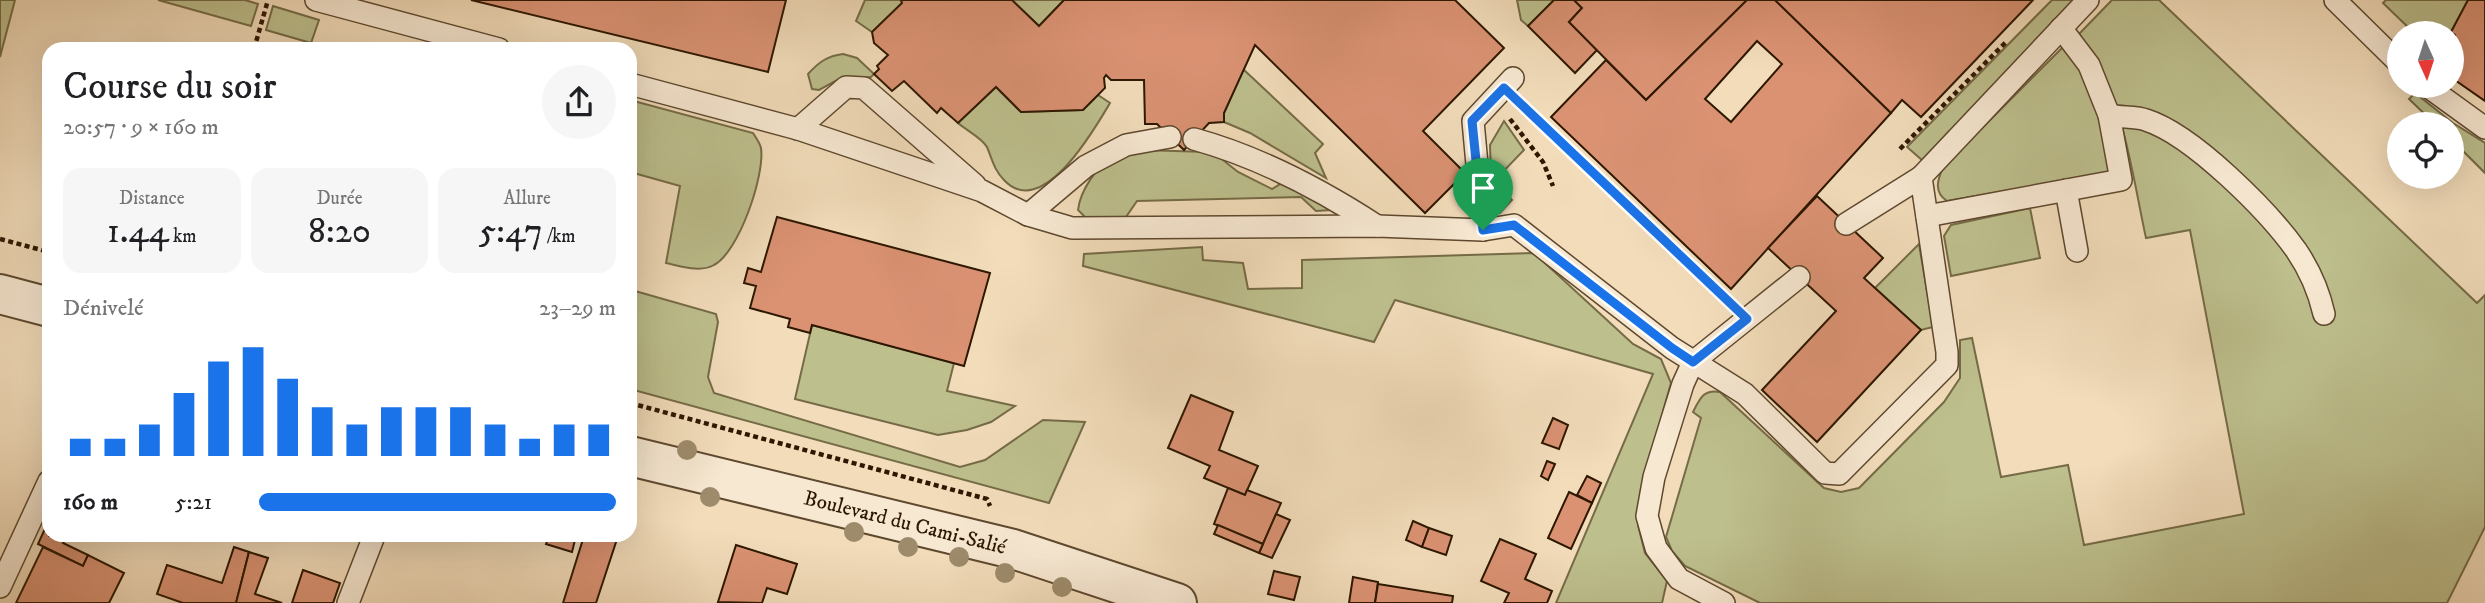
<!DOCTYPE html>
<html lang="fr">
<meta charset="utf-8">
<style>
body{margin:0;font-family:"IM FELL DW Pica",serif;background:#f6f6f6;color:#202124;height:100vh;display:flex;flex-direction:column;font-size:26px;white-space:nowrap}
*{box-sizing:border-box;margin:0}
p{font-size:23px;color:#757577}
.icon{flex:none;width:38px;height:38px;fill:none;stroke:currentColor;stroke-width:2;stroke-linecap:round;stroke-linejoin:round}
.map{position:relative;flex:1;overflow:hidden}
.side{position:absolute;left:42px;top:42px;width:595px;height:500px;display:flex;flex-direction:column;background:#fff;border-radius:21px;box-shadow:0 7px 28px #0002}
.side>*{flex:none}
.needle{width:46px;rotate:177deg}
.buttons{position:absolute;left:2387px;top:21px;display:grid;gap:14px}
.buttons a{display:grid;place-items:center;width:77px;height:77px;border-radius:50%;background:#fff;box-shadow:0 7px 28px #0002;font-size:35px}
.pin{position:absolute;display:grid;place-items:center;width:60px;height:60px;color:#fff;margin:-72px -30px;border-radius:50% 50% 50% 0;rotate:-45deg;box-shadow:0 0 7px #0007}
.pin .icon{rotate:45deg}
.round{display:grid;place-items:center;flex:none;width:74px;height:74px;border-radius:37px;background:#f6f6f6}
.overview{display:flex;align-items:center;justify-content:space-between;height:119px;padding:0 21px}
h1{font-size:38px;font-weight:600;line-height:52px}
.metrics{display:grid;grid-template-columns:repeat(3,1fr);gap:10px;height:119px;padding:7px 21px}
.metrics div{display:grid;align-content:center;border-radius:18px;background:#f6f6f6;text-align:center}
.metrics b{font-size:35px;font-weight:600}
.metrics small{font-size:19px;font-weight:400}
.metrics p{font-size:19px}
.chart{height:196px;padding:14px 21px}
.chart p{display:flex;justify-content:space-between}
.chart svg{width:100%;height:126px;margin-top:7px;stroke:#1a73e8;stroke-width:6}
ul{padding:0 21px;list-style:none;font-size:23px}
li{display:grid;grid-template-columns:112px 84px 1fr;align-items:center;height:52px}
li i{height:18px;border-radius:9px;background:#1a73e8}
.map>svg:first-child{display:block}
</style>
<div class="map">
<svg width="2485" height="603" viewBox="0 0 2485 603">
<rect width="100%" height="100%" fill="#f2dcba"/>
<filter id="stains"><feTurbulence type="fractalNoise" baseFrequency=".00286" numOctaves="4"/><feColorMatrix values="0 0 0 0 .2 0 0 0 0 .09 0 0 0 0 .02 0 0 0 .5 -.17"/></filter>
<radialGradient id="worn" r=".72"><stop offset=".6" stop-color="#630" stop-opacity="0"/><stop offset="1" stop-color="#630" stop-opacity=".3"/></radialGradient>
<!-- green -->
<g fill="#bdbf8d" stroke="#756b46" stroke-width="2">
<path d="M0 0H15L0 57Z"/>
<path d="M158 0H245L258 4 251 26Z"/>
<path d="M865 0H901L902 3 872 32 856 21Z"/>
<path d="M1012 0H1064L1039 26Z"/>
<path d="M1517 0H1554L1528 26 1521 20Z"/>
<path d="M2052 0H2074L1922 160 1907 147Z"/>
<path d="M2112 0H2159L2477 303 2485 295V527L2447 603H1760L1685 566 1672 551 1666 537 1701 418 1693 412C1700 398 1704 389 1720 392L1824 488 1841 492 1859 488 1944 402 1960 378V340L1972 338 2001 477 2068 465 2084 545 2244 514 2190 230 2146 238C2132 175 2122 83 2078 35Z"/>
<path d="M2386 0H2468L2451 32 2455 35 2452 41V33H2414L2383 3Z"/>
<path d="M273 6 319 20 311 43 266 30Z"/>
<path d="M2063 47 2081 68 2099 115 2109 173 1947 201C1933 192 1938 179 1943 167Z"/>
<path d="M843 54 857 58 874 74 871 77 841 78 819 90 812 89 808 74C819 62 827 56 843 54Z"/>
<path d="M1243 69 1323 144 1315 153 1326 178 1250 133 1224 122V113Z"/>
<path d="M996 87 1021 112 1083 110 1098 95 1110 103C1094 130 1042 221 1004 180 994 170 992 159 987 147 982 138 966 130 958 123Z"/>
<path d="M2415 93 2453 123 2485 143V173L2452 140V124H2435L2409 99Z"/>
<path d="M630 100 753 133C756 138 760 143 761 148 765 175 739 252 714 265 700 273 681 266 666 263L680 186 630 172Z"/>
<path d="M1504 121 1524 150 1495 180 1512 200 1500 213 1492 208 1490 145Z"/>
<path d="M1141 150 1208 152 1218 156 1238 172 1272 189 1282 183 1332 210 1316 211 1301 197 1137 201 1126 217 1086 218 1078 210C1080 192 1097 164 1114 157 1123 154 1133 152 1141 150Z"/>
<path d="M2030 208 2040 258 1951 276 1944 236 1951 225Z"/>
<path d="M1919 244 1933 327 1921 330 1875 288Z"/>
<path d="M1202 247 1203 260 1243 263 1248 289 1302 288V260L1534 253 1633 344 1661 359 1671 383 1641 489 1638 525 1645 553 1667 581 1662 603H1556L1653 374 1395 300 1374 342 1083 266 1084 254Z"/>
<path d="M635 291 716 314 718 322 708 377 714 393 960 467 985 460 1043 420 1085 422 1049 503 630 389V292Z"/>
<path d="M812 325 954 363 947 391 1015 406 991 422 967 430 938 435 795 399Z"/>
</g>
<!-- building -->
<g fill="#da9273" stroke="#2d1700" stroke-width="2" fill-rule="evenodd">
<path d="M471 0H786L768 72Z"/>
<path d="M901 0H1012L1039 26 1064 0H1455L1504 48 1423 131 1465 173 1425 213 1255 45 1224 113V122L1209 123 1184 150 1157 124H1145L1144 80H1111L1106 75 1104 78 1105 88 1083 110 1021 112 996 87 958 123 941 108 937 113 904 81 892 91 874 74 879 69 877 66 888 55 874 43 872 32 902 3Z"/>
<path d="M1554 0H1574L1582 8 1569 22 1597 50 1575 73 1528 26Z"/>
<path d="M1574 0H1747L1646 100 1569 22 1582 8Z"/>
<path d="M1747 0H1775L1891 113 1731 289 1551 117 1606 60 1646 100ZM1757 41 1782 64 1731 122 1705 99Z"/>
<path d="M1775 0H2033L1921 117 1902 100 1891 113Z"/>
<path d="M2468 0H2485V101L2452 78V41L2455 35 2451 32Z"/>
<path d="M1817 196 1883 258 1864 278 1921 330 1817 442 1762 390 1836 311 1768 248Z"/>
<path d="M777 217 990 273 964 366 812 325 810 333 788 327 790 319 750 308 756 286 744 283 748 268 761 272Z"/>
<path d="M1191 395 1233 412 1219 450 1258 466 1245 495 1204 478 1210 466 1168 448Z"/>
<path d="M1553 418 1568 425 1559 449 1542 443Z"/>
<path d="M1547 461 1555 464 1548 480 1541 476Z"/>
<path d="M1587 476 1601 483 1592 503 1577 495Z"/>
<path d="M1228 488 1245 495 1247 490 1281 503 1263 544 1214 524Z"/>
<path d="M1569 492 1592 503 1571 549 1548 538Z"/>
<path d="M1276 514 1290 520 1272 558 1259 553Z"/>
<path d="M49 520V536H67L63 543 88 555 83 566 38 544Z"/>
<path d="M1413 521 1429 528 1422 547 1406 540Z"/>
<path d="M1218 525 1263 544 1259 553 1214 534Z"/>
<path d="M1429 528 1452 536 1446 555 1422 547Z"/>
<path d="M549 536H576L572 552 546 544Z"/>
<path d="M584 536H618L596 603H563Z"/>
<path d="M1500 539 1536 554 1525 579 1552 591 1547 603H1504L1509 593 1481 581Z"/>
<path d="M736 545 797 564 787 594 767 588 762 603 718 602Z"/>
<path d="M43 547 83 566 88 555 124 573 109 603H16Z"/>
<path d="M234 547 249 552 236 603H183L157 594 167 565 222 583Z"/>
<path d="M249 552 268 558 255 594 282 603H236Z"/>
<path d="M303 570 340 583 333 603H292Z"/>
<path d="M1274 571 1300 577 1294 600 1268 594Z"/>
<path d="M1353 577 1378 582 1375 603H1349Z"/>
<path d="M1378 584 1453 596 1452 603H1375Z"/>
</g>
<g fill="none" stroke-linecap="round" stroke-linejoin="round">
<!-- service casing -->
<g stroke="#5e482e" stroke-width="24">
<g id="service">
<path d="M316 0 499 49"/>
<path d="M2335 0 2399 63"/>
<path d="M630 84 798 129 982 191 1028 215 1072 228 1377 226 1483 230 1514 225 1672 348 1745 394 1825 473 1839 474 1947 365V352L1921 177 2088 0"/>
<path d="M2427 86 2485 128"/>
<path d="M2109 115C2121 118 2135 116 2146 120 2193 135 2268 211 2296 250 2309 269 2319 292 2324 314"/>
<path d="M798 129 846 87 864 88 975 185"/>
<path d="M1194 139C1260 157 1320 189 1377 226"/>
<path d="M2066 190 2077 251"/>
<path d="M1028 215 1086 166 1126 145 1170 137"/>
<path d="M1927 216 2121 180 2109 115 2089 65 2061 28"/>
<path d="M1846 224 1921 177"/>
<path d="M1483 230 1473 121 1513 78"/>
<path d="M0 587 49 481"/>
<path d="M348 603 374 536"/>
<path d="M1724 603 1679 579 1656 548 1647 516 1654 477 1683 384 1693 362 1799 277"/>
</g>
</g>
<!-- tertiary casing -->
<g stroke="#5e482e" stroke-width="42">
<g id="tertiary">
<path d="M0 294 49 307"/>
<path d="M630 456 1013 549 1177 603"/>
</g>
</g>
<!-- path -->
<g stroke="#2d1700" stroke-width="4.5" stroke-dasharray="5 3.5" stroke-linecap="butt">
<path d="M254 49 268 0"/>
<path d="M1523 105 1727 299"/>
<path d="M1510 119 1543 162 1553 186"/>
<path d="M1900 149 2007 41"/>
<path d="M0 239 49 252"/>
<path d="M630 403 987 499 990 506"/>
</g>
<!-- service -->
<use href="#service" stroke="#f7e8d2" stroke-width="21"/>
<!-- tertiary -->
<use href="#tertiary" stroke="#f7e8d2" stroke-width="38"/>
</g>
<!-- trees -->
<g fill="#9d8b6b">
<circle cx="687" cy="450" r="10"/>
<circle cx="710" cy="497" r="10"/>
<circle cx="854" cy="532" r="10"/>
<circle cx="908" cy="547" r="10"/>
<circle cx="959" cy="557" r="10"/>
<circle cx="1005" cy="573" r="10"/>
<circle cx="1062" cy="587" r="10"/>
</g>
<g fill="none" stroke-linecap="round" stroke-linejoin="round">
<!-- route casing -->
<g stroke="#fff" stroke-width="14">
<path id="route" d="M1504 88 1747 319 1693 362 1672 348 1514 225 1483 230 1472 121Z"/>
</g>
<!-- route -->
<use href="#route" stroke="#1a73e8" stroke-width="9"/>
</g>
<g text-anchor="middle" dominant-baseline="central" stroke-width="5" stroke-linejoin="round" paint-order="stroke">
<!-- street labels -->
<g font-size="21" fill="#2d1700" stroke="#f7e8d2">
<text transform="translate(905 523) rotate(14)">Boulevard du Cami-Salié</text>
</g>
</g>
<rect width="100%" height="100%" filter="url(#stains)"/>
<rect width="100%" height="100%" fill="url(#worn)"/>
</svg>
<div class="buttons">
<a><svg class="needle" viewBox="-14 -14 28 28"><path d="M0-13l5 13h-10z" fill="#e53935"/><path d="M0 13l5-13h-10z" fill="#757577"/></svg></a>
<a><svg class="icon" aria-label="locate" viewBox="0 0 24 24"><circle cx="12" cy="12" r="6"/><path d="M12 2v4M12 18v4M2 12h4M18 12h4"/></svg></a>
</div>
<div class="pin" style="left:1483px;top:230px;background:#1e9e55"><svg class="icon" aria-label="arrive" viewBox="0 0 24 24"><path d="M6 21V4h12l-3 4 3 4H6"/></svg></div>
<section class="side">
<div class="overview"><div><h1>Course du soir</h1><p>20:57 · 9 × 160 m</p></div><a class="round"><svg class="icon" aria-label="share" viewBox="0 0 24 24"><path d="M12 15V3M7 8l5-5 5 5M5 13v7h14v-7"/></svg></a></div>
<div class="metrics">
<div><p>Distance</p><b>1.44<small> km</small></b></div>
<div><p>Durée</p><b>8:20</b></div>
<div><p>Allure</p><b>5:47<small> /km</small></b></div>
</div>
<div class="chart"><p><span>Dénivelé</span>23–29 m</p>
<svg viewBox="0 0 160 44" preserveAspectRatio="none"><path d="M5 44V38M15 44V38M25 44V33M35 44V22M45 44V11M55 44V6M65 44V17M75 44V27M85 44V33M95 44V27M105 44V27M115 44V27M125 44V33M135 44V38M145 44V33M155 44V33"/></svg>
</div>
<ul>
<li><b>160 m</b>5:21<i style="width:100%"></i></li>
</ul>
</section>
</div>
